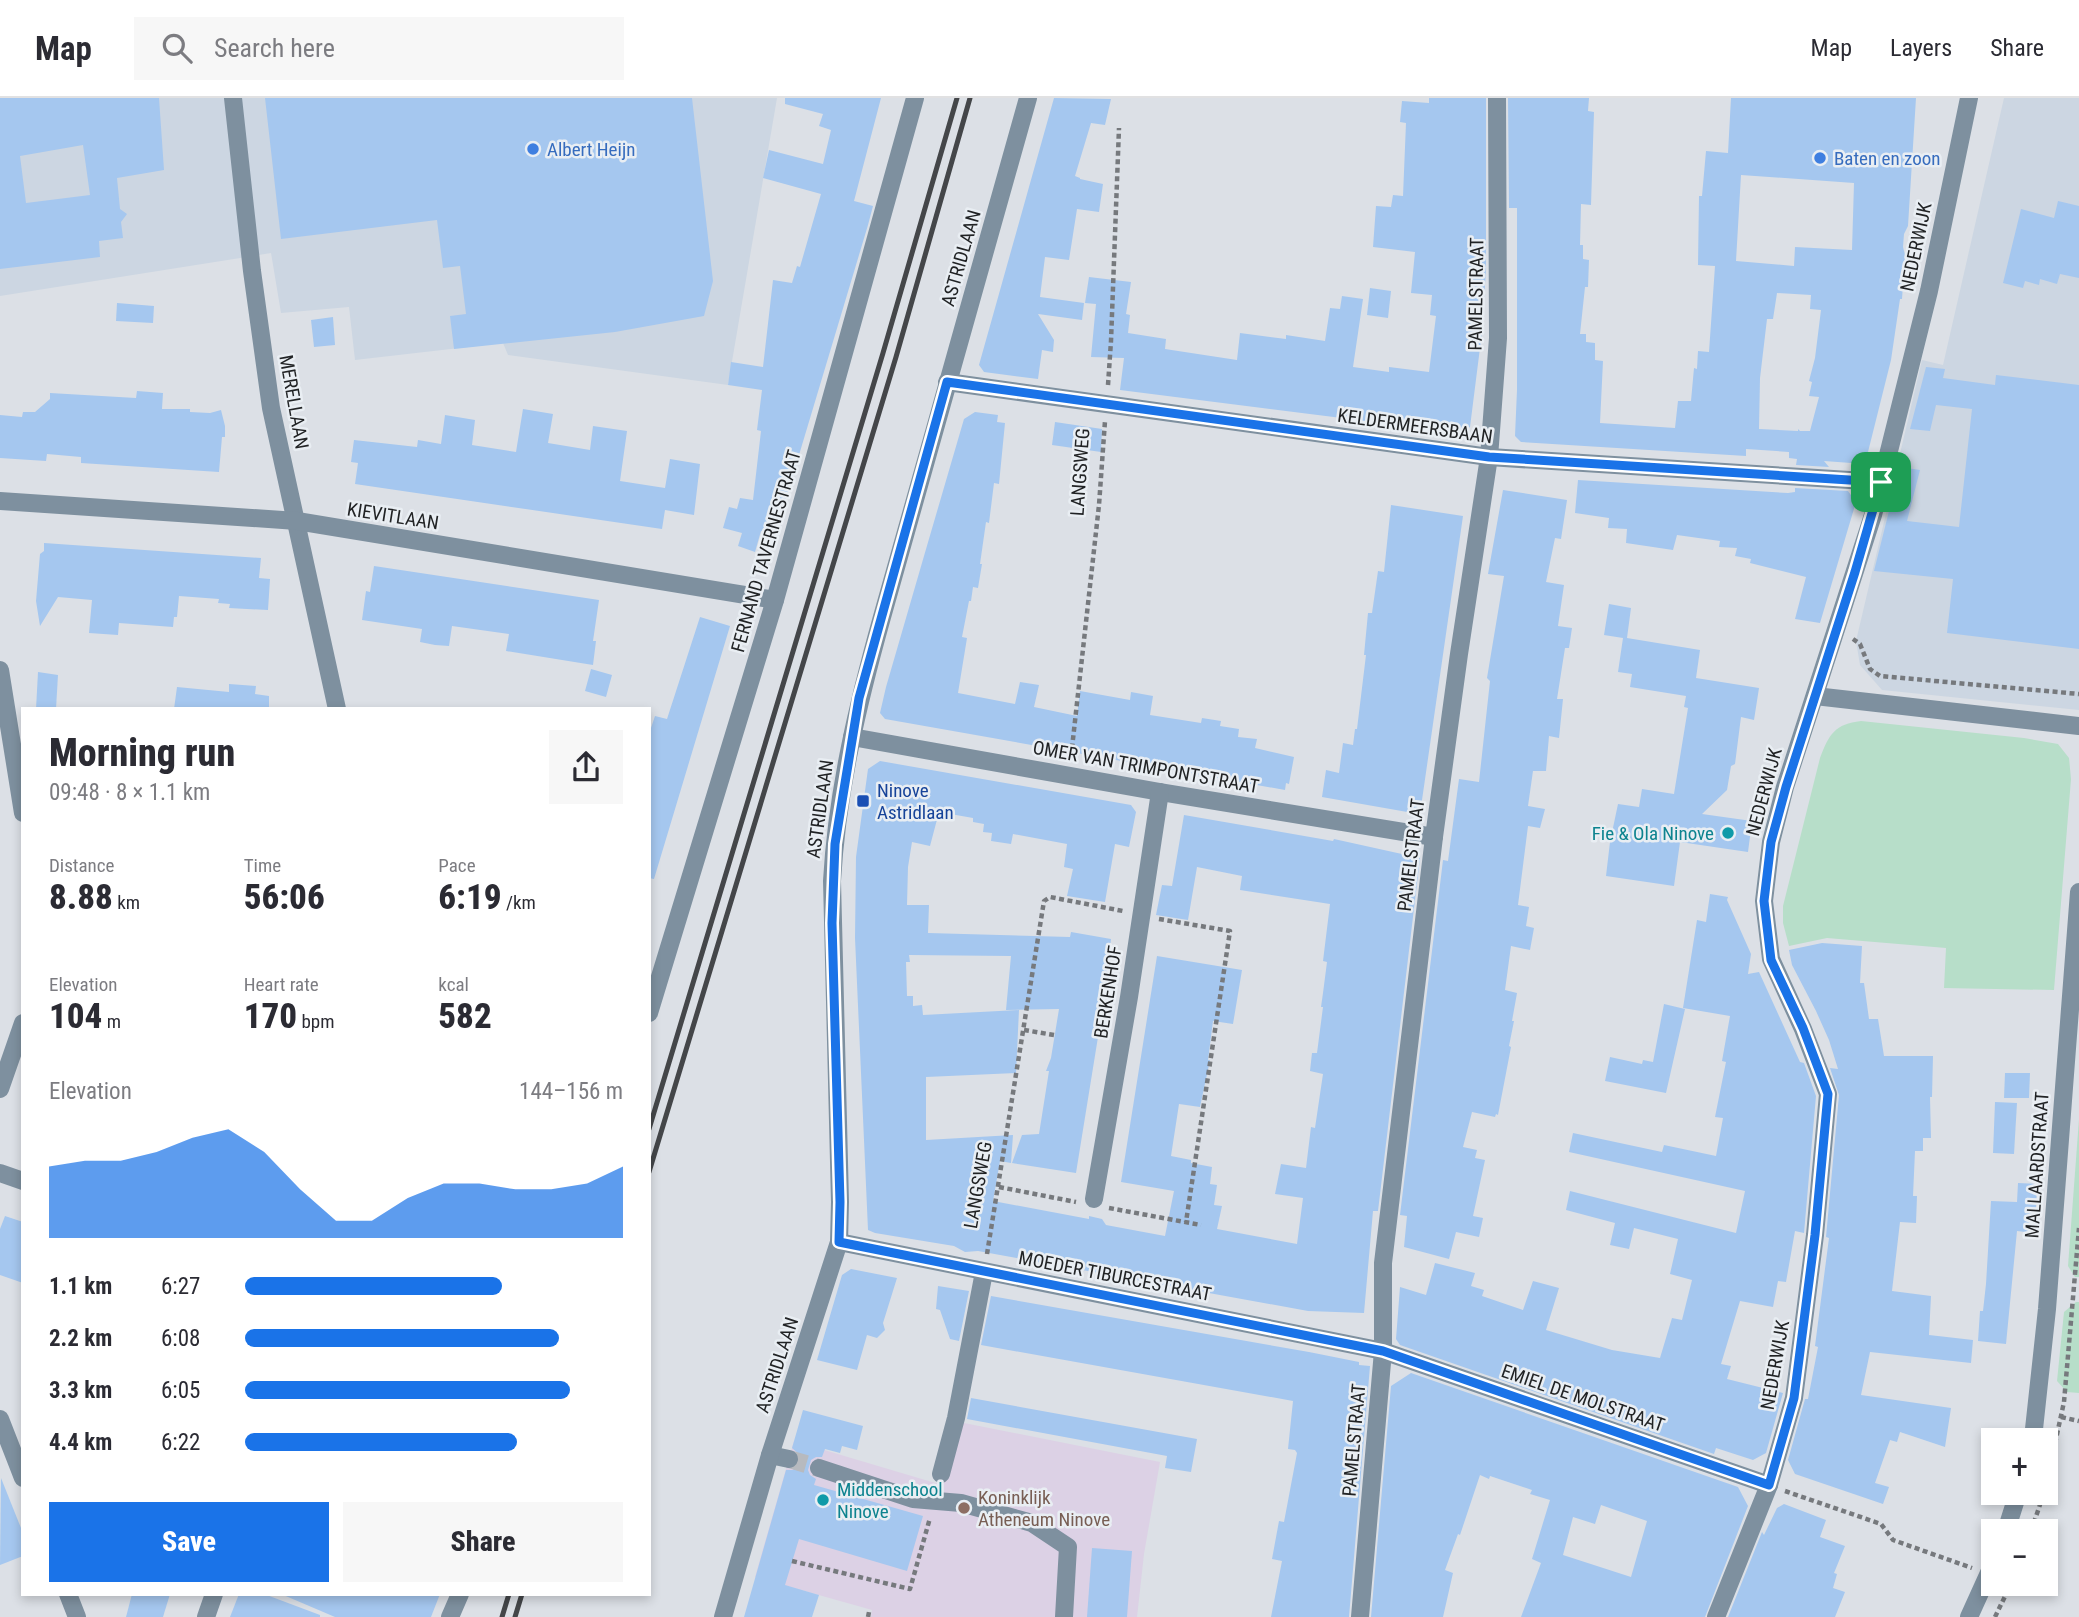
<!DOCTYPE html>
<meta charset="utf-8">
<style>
body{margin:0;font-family:"Roboto Condensed",sans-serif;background:#f7f7f7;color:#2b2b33;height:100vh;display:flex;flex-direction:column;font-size:26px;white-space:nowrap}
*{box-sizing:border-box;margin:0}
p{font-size:23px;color:#7c7c81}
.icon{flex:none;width:38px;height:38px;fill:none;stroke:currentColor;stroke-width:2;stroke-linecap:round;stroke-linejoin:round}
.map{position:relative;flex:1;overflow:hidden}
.panel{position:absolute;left:21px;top:609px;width:630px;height:889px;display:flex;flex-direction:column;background:#fff;border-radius:0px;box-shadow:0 4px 10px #0003}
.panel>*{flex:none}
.fabs{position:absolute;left:1981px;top:1330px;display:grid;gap:14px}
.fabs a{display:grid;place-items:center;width:77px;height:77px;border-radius:0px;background:#fff;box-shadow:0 4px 10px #0003;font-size:35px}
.pin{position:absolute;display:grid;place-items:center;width:60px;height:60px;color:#fff;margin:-30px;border-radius:14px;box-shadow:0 4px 10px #0006}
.round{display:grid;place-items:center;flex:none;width:74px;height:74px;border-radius:0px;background:#f7f7f7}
.head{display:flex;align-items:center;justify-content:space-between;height:119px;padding:0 28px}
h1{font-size:38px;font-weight:800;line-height:52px}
.figures{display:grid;grid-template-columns:repeat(3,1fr);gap:10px;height:119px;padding:7px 28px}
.figures div{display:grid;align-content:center}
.figures b{font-size:35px;font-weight:800}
.figures small{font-size:19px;font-weight:400}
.figures p{font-size:19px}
.chart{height:196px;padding:14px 28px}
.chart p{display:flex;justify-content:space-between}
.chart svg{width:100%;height:126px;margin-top:7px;fill:#1a73e8;opacity:.7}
.button{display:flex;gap:14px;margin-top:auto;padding:14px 28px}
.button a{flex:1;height:80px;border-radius:0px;background:#1a73e8;color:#fff;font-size:28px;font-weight:800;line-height:80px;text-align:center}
.button a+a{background:#f7f7f7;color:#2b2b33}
ul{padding:0 28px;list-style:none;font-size:23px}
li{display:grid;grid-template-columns:112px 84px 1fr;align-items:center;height:52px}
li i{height:18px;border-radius:9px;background:#1a73e8}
header{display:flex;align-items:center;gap:42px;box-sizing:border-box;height:98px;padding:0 35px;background:#fff;border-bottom:2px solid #e1e1e2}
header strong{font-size:33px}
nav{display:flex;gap:38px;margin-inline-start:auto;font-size:24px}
.search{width:490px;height:63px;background:#f7f7f7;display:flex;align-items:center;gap:18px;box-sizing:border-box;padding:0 24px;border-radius:0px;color:#7c7c81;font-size:26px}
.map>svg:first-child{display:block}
</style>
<header>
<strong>Map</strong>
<div class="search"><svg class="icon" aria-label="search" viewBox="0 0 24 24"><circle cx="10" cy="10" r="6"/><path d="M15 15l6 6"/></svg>Search here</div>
<nav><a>Map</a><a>Layers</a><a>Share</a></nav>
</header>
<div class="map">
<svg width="2079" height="1519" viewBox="0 0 2079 1519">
<rect width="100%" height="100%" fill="#dce0e6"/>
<!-- built -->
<g fill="#ccd6e2">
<path d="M0 0H777L728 287 508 257 503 245 355 262 349 209 281 215 271 155 0 198Z"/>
<path d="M2004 0H2079V612L1882 592 1860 567 1856 543 1922 262 1943 267Z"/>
</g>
<!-- education -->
<path fill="#dcd1e5" d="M959 1324 1160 1364 1144 1456 1137 1519H871L872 1512 755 1479 794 1343 942 1387Z"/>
<!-- green -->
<g fill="#b7dec9">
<path d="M1861 623 2024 640 2058 646 2069 660 2071 681 2054 892 1944 890 1946 850 1827 840 1789 848 1783 825V808L1820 660C1829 636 1835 626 1861 623Z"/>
<path d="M2079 1021V1179H2075L2068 1168Z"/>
<path d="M2076 1204H2079V1295L2067 1294 2057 1283 2064 1214Z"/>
</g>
<!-- building -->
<g fill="#a5c7ef" fill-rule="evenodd">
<path d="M0 0H159L164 72 117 80 120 111 127 116 121 124 123 140 99 143 100 159 0 171ZM83 47 90 97 26 105 20 58Z"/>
<path d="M265 0H692L713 183 704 218 615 234 454 251 450 218 466 216 460 168 443 170 437 122 281 141Z"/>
<path d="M785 0H881L854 103 873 108 868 127 775 437 761 433 755 454 738 448 742 435 723 430 729 409 737 411 740 400 753 402 761 333 757 332 762 292 728 287 731 264 763 269 773 182 792 185 797 168 800 169 821 96 763 80 769 52 823 66 831 32 819 28 823 16 785 6Z"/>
<path d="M1054 0 1111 1 1105 27 1091 25 1075 78 1080 80V81L1103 86 1099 114 1077 111 1069 162 1045 159 1040 199 1084 205 1082 222 1038 216 1054 242 1053 254 1042 252 1038 281 984 274 979 267Z"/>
<path d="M1429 0H1486V171L1482 234 1470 329 1461 335 1120 292 1124 260 1091 259 1096 206 1085 205 1089 179 1131 184 1126 216 1130 217 1128 235 1166 241 1165 251 1237 262 1240 235 1286 241V237L1325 243 1330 210 1340 211 1342 198 1363 201 1353 269 1389 274V269L1429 274 1436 218 1430 217 1432 197 1411 195 1415 154 1373 149 1376 108 1391 109 1393 97 1403 98 1406 25 1400 24 1402 3 1429 5Z"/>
<path d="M1508 0H1589L1588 13 1594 14 1591 107 1581 106 1580 147H1583V161L1589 162 1588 189H1585L1580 236H1586V244L1595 245V262L1603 263 1600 325 1675 330 1678 303H1691L1694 270 1697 271 1698 253 1709 254 1715 168 1698 167 1699 98H1702L1706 53 1728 55 1731 0H1916L1908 128 1904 136 1903 149 1905 157 1902 201H1900L1891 262 1865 366 1824 363 1829 369 1796 367 1797 361 1789 360V354L1746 351V358L1521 344 1515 338 1517 292V110H1509ZM1741 77 1854 85 1852 152 1795 149 1794 168 1736 163ZM1777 195 1811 197 1810 211 1821 212 1815 260 1809 283 1812 284 1809 298 1819 299 1810 333H1800L1798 331V333L1759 331 1760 280 1767 221H1773Z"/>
<path d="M2058 103 2079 108V180L2060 176 2057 186 2040 181 2039 187 2025 183 2023 190 2003 185 2021 111 2054 120Z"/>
<path d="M1370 190 1391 193 1388 220 1367 217Z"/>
<path d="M117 205 154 208 153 225 116 223Z"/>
<path d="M333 219 335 247 314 249 311 222Z"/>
<path d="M1926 269 1945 271 1943 280 1995 287 1996 277 2079 287V551L1947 535 1953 481 1874 473 1900 369 1920 372 1907 423 1959 429 1972 311 1936 307 1930 333 1910 331Z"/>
<path d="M137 293 163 295 162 311H190V314L210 315 221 312 225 328V339H222L219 374 81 365V359L47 356 46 363 0 360V317L22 319 23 314H35L50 301V295L136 300Z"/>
<path d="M523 311 553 316 548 345 590 352 593 328 627 333 620 383 665 390 670 361 700 366 694 417 665 412 662 431 355 386 358 365 351 364 354 342 417 349 418 342 441 346 445 317 475 322 472 347 516 354Z"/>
<path d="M975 314 998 317 997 324 1005 325 999 386 994 385 989 425 986 424 980 466H982L978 490 973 489 971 503H969L962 539 967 540 958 595 1015 606 1020 584 1039 587 1034 609 1077 618 1080 593 1130 602 1131 594 1153 598 1150 617 1201 625 1202 620 1221 623 1220 628 1239 631 1238 639 1257 641 1255 650 1294 659 1289 686 1286 685 1285 692 885 621 880 615 886 589 924 458 964 321Z"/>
<path d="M1055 324 1102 331 1101 354 1052 347Z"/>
<path d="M1578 382 1788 395 1795 394V390L1848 393 1856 404 1820 525 1795 521 1806 479 1750 465 1751 461 1735 458 1737 450 1719 449 1720 443 1677 437 1673 452 1626 445 1627 431 1608 430 1609 420 1575 415Z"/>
<path d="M1503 392 1567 402 1561 441 1555 440 1546 484 1564 487 1558 528 1572 530 1569 550H1565L1557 601H1563L1559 640 1549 638 1546 673H1533L1528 708 1545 711 1540 730 1528 728 1518 807 1529 809 1526 828 1534 830 1530 852 1511 848 1505 892 1517 895 1512 923H1514L1509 948 1511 949 1498 1017 1496 1016 1495 1019 1472 1014 1463 1049 1477 1052 1475 1060 1485 1062 1473 1118 1483 1120 1479 1139 1456 1134 1449 1161 1404 1149 1407 1118 1400 1117 1443 762 1448 763 1459 681 1479 684 1490 583 1487 580 1504 478 1488 476Z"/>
<path d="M1391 407 1463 418 1421 709 1413 715 1322 699 1326 672 1339 675 1343 645 1353 647 1355 631H1357L1366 557H1364L1368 515H1372L1378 473 1384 474Z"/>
<path d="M44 445 261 460 259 480 270 481 268 512 229 510 230 506 218 505 219 501 179 498 177 519H174L173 529 119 525 118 537 89 535 92 502 58 499 40 528 36 503 40 456 44 453Z"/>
<path d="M374 468 599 502 593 543H596L593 567 506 553 509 536 452 528 449 548 435 547 420 544 422 531 362 522 366 493 370 494Z"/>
<path d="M1609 506 1631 510 1627 540 1700 552 1696 580 1759 590 1754 622 1741 619 1735 666 1731 668 1727 692 1702 716 1752 723 1748 754 1680 744 1674 788 1606 778 1610 744 1618 706 1639 709 1642 691 1674 696 1688 610 1684 609 1686 598 1630 589 1632 576 1618 574 1623 540 1604 537Z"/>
<path d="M700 519 730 528 654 781 649 780V636L655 618 667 621Z"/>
<path d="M591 571 612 577 606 599 585 593Z"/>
<path d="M38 574 58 577 56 611H36Z"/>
<path d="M229 586 256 588 255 596 269 598V611H174L177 589 229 594Z"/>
<path d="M880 663 1131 707 1136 714 1129 749 1115 746 1105 804 1067 798 1073 771 1064 769 1067 746 1013 736 1011 746 991 743 992 735 983 734 984 726 973 724V720L939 714 930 748 912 744 908 769 907 807H929L928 835 1070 839 1071 834 1111 841 1104 902 1076 1075 1012 1065 1022 1037 1039 1036 1049 973H1046L1051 960 1059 911 1006 912 1011 858 909 857 910 864H906L907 898H913V908L922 907 923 917 1019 912 1016 975 926 979V1042L1013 1037 1011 1065 1000 1063 993 1103 1089 1121V1118L1102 1121 1106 1127 1165 1138 1174 1093 1121 1084 1157 858 1242 872 1233 926 1213 923 1208 962H1210L1200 1009 1179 1006 1171 1058 1191 1062V1065L1212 1069 1210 1086 1217 1087 1214 1107 1222 1108 1217 1131 1297 1146 1303 1100 1275 1096 1281 1066 1306 1070 1311 1029 1315 1030 1323 976 1310 973 1312 955H1317L1323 909H1321L1323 895 1327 864 1323 863 1330 806 1240 792 1242 778 1197 769 1188 822 1156 817 1162 787 1172 788 1184 717 1333 743 1334 741 1420 760 1378 1113H1373L1364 1215 1308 1213 978 1153 965 1154 954 1148 875 1135 868 1132 855 840 856 759 868 671Z"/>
<path d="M1710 796 1728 799 1727 802 1751 856 1748 876 1759 874 1800 964 1804 965 1816 998 1804 1135 1795 1133 1786 1184 1778 1183 1773 1209 1740 1203 1721 1266 1731 1268 1727 1281 1783 1295 1766 1355 1753 1362 1716 1350 1714 1356 1400 1247 1396 1241 1400 1189 1426 1197 1435 1165 1475 1175 1471 1188 1484 1192 1482 1198 1523 1212 1533 1183 1559 1190 1546 1232 1612 1252 1660 1260 1672 1220 1682 1222 1692 1182 1670 1176 1678 1141 1634 1130 1629 1151 1610 1147 1615 1125 1566 1112 1570 1093 1736 1135 1745 1093 1569 1054 1573 1035 1662 1054 1664 1047 1716 1058 1723 1020 1715 1019 1726 964 1722 963 1730 918 1683 910 1697 822 1706 824Z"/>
<path d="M1822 845 1862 848 1860 885H1864L1869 921H1878L1884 958H1933L1932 999H1930L1931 1040H1923V1053H1915L1913 1098H1917L1916 1125 1900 1124 1892 1193 1931 1198 1929 1237 1973 1242 1971 1265 1870 1254 1861 1297 1951 1310 1945 1349 1900 1334 1897 1344 1890 1342 1875 1385 1889 1389 1883 1406 1795 1376 1788 1362 1805 1301H1808L1818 1249 1815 1248 1829 1140 1826 1139 1839 997 1830 970 1838 971 1829 942 1816 913 1792 867 1789 852Z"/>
<path d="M1664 906 1685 911 1666 995 1605 983 1610 959 1642 966 1643 962 1653 964Z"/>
<path d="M2005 975H2030L2029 1000H2004Z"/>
<path d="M1995 1004 2017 1005 2014 1056 1993 1055Z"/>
<path d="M2018 1085 2037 1086 2035 1135 2017 1133 2006 1246 1978 1243 1980 1213H1983L1986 1186 1991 1103 2017 1104Z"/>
<path d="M5 1118 23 1124V1185L0 1177V1131Z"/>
<path d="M851 1171 897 1180 883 1225 885 1232 877 1240 867 1237 857 1272 817 1262 842 1177Z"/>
<path d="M938 1188 969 1193 959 1243 950 1241 940 1212 936 1211Z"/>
<path d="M991 1198 1309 1254 1359 1264V1267L1370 1268 1349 1519H1271L1282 1463 1272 1461 1279 1423 1284 1424 1297 1355 1295 1352 1288 1351 1293 1303 981 1247Z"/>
<path d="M1411 1275 1738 1389 1748 1408 1705 1519H1521L1541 1465 1532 1461 1550 1402 1530 1396 1532 1392 1490 1378 1489 1381 1480 1377 1460 1437 1458 1436 1445 1472 1453 1475 1443 1519H1371L1391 1288ZM1601 1407 1647 1423 1631 1479 1563 1457 1573 1419 1595 1426Z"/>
<path d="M971 1300 1197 1341 1191 1374 1165 1370 1167 1358 967 1321Z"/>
<path d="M803 1312 863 1328 857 1352 842 1348 840 1355 825 1351 822 1359H816L811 1362 808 1372 810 1377 816 1381 814 1387 923 1418 907 1473 799 1441 785 1487 819 1497 812 1519H744L786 1372H793L800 1364V1357L792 1350Z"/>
<path d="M1 1380 23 1435V1458L0 1467Z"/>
<path d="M1784 1406 1826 1422 1820 1439 1845 1448 1834 1475 1837 1476 1833 1490 1845 1494 1835 1519H1728L1762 1434 1764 1437 1777 1410Z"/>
<path d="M1092 1450 1132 1453 1127 1519H1087Z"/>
<path d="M132 1496H170L163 1519H126Z"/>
<path d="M239 1496H264L320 1517V1519H230Z"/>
<path d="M281 1496H440L431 1519H335Z"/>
</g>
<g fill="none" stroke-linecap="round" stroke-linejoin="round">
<!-- minor-tunnel -->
<path stroke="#b7babf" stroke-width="18" stroke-dasharray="18 9" stroke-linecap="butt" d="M789 1361 819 1370"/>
<!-- path -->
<g stroke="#76797d" stroke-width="4.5" stroke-dasharray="5 3.5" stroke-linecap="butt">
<path d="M1108 287 1111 243 1119 30"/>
<path d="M1853 541 1860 546 1870 571 1880 578 2079 596"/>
<path d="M1071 659 1099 407 1105 323"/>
<path d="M1159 821 1230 833 1186 1124"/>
<path d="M1024 932 1054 937"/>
<path d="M999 1089 1076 1104"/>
<path d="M1109 1110 1201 1127"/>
<path d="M987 1156 1044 803 1050 799 1123 813"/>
<path d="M2061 1319 2079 1323"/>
<path d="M2046 1387 2064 1304 2079 1130"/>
<path d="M1785 1393 1881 1426 1893 1442 1972 1470"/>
<path d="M2031 1433 2044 1395"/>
<path d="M792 1463 910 1491 930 1420"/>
<path d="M868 1519 869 1514"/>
<path d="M1995 1519 2011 1486"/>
</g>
<!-- minor -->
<g stroke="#7e909f" stroke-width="18">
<path d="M233 0 252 173 271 310 337 611"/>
<path d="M947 284 1489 359 1881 384"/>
<path d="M0 403 297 423 775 502"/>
<path d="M0 572 23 715"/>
<path d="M1815 598 2079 628"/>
<path d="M852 639 1160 694 1434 739"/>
<path d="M649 915 775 502 915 0"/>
<path d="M0 991 23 925"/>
<path d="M0 1075 23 1083"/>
<path d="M1094 1101 1129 899 1160 694"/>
<path d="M839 1144 1383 1253 1769 1387"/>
<path d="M0 1321 23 1380"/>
<path d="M2032 1342 2034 1331 2047 1211 2079 794"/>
<path d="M770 1357 789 1361"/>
<path d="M819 1370 913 1401 961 1405 1032 1425 1068 1449 1064 1519"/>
<path d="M941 1376 956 1320 984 1174"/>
<path d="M2006 1433 2018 1395"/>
<path d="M68 1496 77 1519"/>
<path d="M206 1519 214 1496"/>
<path d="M450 1519 460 1496"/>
<path d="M723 1519 770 1357 839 1144 840 1104 832 783C837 693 858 605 882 519L1028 0"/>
<path d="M1360 1519 1383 1253V1165L1434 739 1459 556 1489 359 1498 240 1497 0"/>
<path d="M1716 1519 1769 1387 1794 1300 1815 1137 1828 996 1803 931 1771 861 1764 803 1771 744 1785 689 1873 417 1929 193 1969 0"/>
<path d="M1969 1519 1993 1466"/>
</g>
<!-- rail -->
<g stroke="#444649" stroke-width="5">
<path d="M649 1031 883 255 957 0"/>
<path d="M649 1074 896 259 970 0"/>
<path d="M502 1519 509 1496"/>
<path d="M515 1519 522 1496"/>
</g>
</g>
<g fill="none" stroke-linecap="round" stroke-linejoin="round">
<!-- route casing -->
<g stroke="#fff" stroke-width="14">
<path id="route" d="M947 284 1489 359 1881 384 1855 474 1786 689 1771 744 1764 803 1771 862 1803 930 1828 996 1815 1137 1794 1300 1769 1387 1383 1253 839 1144 840 1104 832 825 835 746 859 600Z"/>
</g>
<!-- route -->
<use href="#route" stroke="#1a73e8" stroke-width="9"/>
</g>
<!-- markers -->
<g fill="#3f7fe0" stroke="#e9eef3" stroke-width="2.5">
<circle cx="533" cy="51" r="7"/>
<circle cx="1820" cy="60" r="7"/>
</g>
<rect fill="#1a4fb4" stroke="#e9eef3" stroke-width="2.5" x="856" y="696" width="14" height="14" rx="3.5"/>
<g fill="#0f9aa8" stroke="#e9eef3" stroke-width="2.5">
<circle cx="1728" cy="735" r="7"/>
<circle cx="823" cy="1402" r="7"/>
</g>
<circle fill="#8d6e63" stroke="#e9eef3" stroke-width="2.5" cx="964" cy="1410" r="7"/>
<g text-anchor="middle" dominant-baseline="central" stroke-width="5" stroke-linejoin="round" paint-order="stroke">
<!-- shop labels -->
<g font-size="19" fill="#366cbe" stroke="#e9eef3" text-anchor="start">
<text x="547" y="51">Albert Heijn</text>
<text x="1834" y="60">Baten en zoon</text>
</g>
<!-- street labels -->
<g font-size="19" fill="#212325" stroke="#e9eef3">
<text transform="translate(1916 149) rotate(-78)">NEDERWIJK</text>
<text transform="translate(961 160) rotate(-74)">ASTRIDLAAN</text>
<text transform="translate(1476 196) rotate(-89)">PAMELSTRAAT</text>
<text transform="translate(294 304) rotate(80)">MERELLAAN</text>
<text transform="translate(1415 328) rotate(8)">KELDERMEERSBAAN</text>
<text transform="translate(1080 374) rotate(-86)">LANGSWEG</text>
<text transform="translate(393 418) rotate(9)">KIEVITLAAN</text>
<text transform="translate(766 453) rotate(-74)">FERNAND TAVERNESTRAAT</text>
<text transform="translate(1146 669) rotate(10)">OMER VAN TRIMPONTSTRAAT</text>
<text transform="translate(1764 694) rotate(-75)">NEDERWIJK</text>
<text transform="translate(820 711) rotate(-82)">ASTRIDLAAN</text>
<text transform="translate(1411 757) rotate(-83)">PAMELSTRAAT</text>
<text transform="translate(1108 894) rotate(-81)">BERKENHOF</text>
<text transform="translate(2037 1067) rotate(-86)">MALLAARDSTRAAT</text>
<text transform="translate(978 1087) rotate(-80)">LANGSWEG</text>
<text transform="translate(1115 1178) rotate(11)">MOEDER TIBURCESTRAAT</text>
<text transform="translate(777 1267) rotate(-72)">ASTRIDLAAN</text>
<text transform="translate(1775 1267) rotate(-80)">NEDERWIJK</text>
<text transform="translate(1583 1300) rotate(19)">EMIEL DE MOLSTRAAT</text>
<text transform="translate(1354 1342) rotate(-85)">PAMELSTRAAT</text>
</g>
<!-- transit labels -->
<g font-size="19" fill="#164399" stroke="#e9eef3" text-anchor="start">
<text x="877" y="692">Ninove<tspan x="877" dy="22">Astridlaan</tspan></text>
</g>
<!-- culture labels -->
<g font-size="19" fill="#0d838f" stroke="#e9eef3" text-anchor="end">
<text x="1714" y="735">Fie &amp; Ola Ninove</text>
<text x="837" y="1391" text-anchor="start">Middenschool<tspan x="837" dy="22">Ninove</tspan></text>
</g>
<!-- education labels -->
<g font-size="19" fill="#785e54" stroke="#e9eef3" text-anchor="start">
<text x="978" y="1399">Koninklijk<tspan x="978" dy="22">Atheneum Ninove</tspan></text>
</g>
</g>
</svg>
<div class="fabs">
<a>+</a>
<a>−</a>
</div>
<div class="pin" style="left:1881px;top:384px;background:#1e9e55"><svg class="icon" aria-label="arrive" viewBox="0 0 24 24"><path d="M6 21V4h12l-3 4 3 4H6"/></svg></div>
<section class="panel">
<div class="head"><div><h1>Morning run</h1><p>09:48 · 8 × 1.1 km</p></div><a class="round"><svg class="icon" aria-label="share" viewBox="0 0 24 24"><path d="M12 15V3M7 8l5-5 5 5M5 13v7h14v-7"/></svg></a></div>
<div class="figures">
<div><p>Distance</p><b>8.88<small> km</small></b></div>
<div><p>Time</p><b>56:06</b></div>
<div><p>Pace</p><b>6:19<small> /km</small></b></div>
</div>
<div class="figures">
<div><p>Elevation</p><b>104<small> m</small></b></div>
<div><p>Heart rate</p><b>170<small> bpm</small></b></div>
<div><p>kcal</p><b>582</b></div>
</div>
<div class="chart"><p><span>Elevation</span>144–156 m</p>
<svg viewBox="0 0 160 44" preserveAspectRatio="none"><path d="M0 44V19L10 17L20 17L30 14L40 9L50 6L60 14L70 27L80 38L90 38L100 30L110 25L120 25L130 27L140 27L150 25L160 19V44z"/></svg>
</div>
<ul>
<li><b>1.1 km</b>6:27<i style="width:68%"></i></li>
<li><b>2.2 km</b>6:08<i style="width:83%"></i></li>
<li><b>3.3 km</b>6:05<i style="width:86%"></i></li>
<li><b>4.4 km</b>6:22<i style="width:72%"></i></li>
</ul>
<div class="button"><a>Save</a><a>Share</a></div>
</section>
</div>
